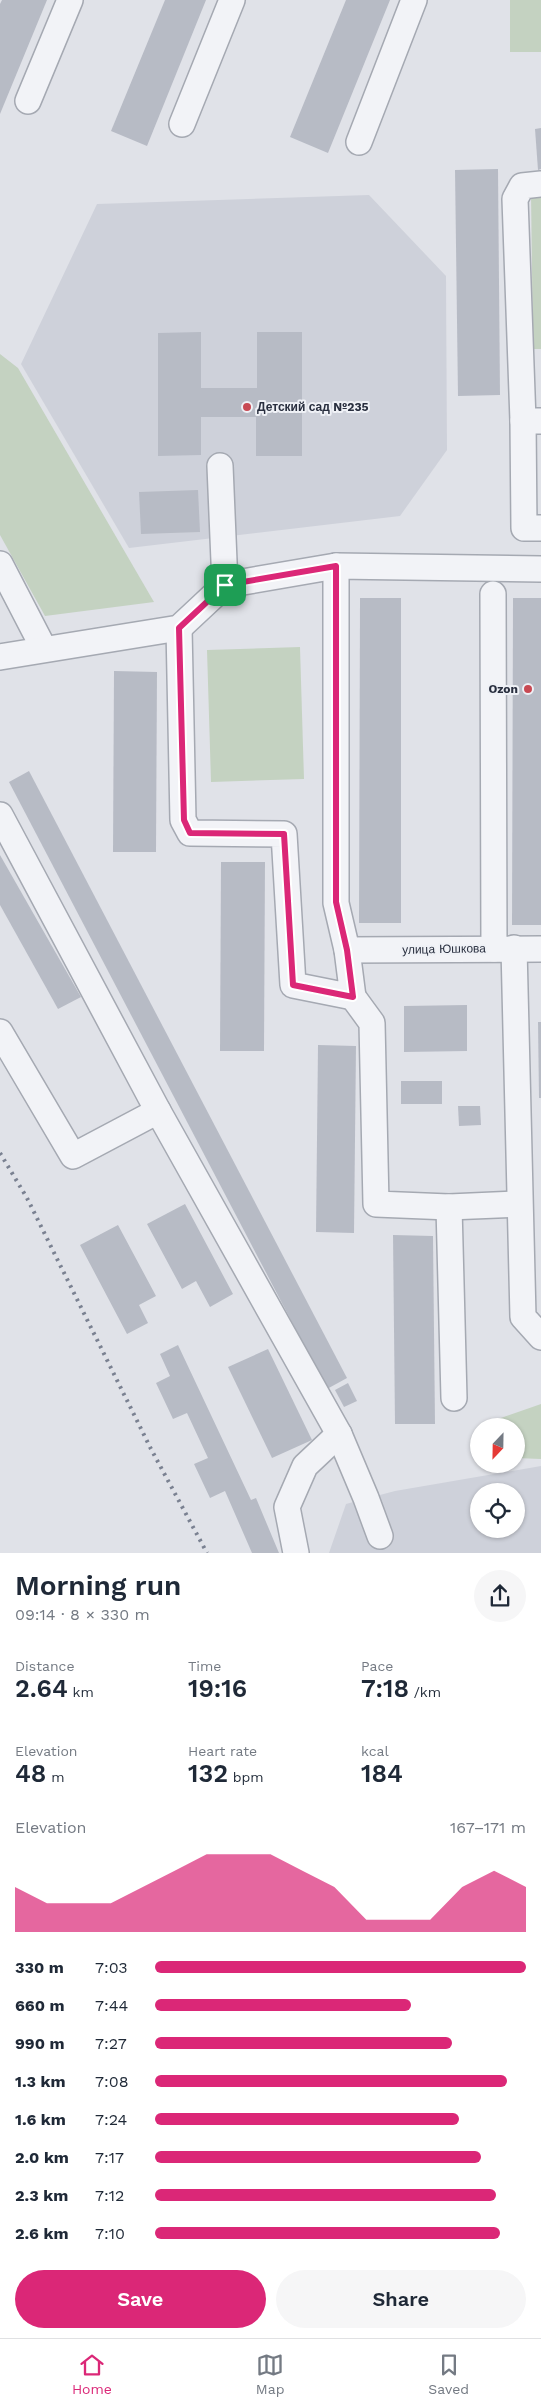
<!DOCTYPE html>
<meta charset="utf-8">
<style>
body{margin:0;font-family:"Work Sans",sans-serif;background:#f6f6f7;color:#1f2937;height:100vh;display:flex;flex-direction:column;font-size:19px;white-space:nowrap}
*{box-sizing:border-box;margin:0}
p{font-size:16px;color:#747a83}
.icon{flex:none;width:28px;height:28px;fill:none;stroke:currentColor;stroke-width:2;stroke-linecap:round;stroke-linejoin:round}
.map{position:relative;height:1553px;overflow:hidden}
.side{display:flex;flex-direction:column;background:#fff;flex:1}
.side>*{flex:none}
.needle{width:32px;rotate:202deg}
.buttons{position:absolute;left:470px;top:1418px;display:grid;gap:10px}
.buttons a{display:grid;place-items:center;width:55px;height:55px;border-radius:50%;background:#fff;box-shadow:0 1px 4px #0004;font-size:25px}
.pin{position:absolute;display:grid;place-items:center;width:42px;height:42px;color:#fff;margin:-21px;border-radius:10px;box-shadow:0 2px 8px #0006}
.round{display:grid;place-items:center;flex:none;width:52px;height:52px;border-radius:26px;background:#f6f6f7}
.overview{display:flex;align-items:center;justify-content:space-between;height:85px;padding:0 15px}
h1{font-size:28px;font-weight:600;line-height:38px}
.stats{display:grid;grid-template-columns:repeat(3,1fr);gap:8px;height:85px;padding:5px 15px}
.stats div{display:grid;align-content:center}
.stats b{font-size:25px;font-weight:600}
.stats small{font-size:14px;font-weight:400}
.stats p{font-size:14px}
.chart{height:140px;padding:10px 15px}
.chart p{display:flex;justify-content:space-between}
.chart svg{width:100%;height:90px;margin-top:5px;fill:#db2777;opacity:.7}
.cta{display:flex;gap:10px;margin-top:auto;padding:10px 15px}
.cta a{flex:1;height:58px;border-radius:30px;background:#db2777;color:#fff;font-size:20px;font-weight:600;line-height:58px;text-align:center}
.cta a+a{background:#f6f6f7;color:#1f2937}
ul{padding:0 15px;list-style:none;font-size:16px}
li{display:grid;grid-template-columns:80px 60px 1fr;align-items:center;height:38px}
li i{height:12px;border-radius:6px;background:#db2777}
.tabs{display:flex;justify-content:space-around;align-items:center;height:70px;border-top:1px solid #e0e1e3;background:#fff;font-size:14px;color:#747a83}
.tabs a{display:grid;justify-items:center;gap:2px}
.tabs .active{color:#db2777}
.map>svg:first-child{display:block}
</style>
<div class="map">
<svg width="541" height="1553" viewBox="0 0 541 1553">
<rect width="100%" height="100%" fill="#e0e2e8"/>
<!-- built -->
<g fill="#ced1da" fill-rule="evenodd">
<path d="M369 195 446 276 447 450 400 516 129 548 21 364 97 204Z"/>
<path d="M541 1466V1553H329L346 1504 395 1491ZM479 1491H516V1529H479Z"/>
</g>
<!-- green -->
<g fill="#c4d2c1">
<rect x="510" y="0" width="31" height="52"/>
<path d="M531 194H541V349H533Z"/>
<path d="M0 354 18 368 154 602 45 616 0 535Z"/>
<path d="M300 647 304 779 211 782 207 650Z"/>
<path d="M541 1404V1459L516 1458V1426H478Z"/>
</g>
<!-- building -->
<g fill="#b7bbc5">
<path d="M2 0H47L0 114V4Z"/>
<path d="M165 0H206L147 146 111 131Z"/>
<path d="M346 0H390L328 153 290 137Z"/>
<path d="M541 128V169L538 170 535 129Z"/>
<path d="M498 169 500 395 458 396 455 170Z"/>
<path d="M201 332V388H257V332H302V456H256V417H201V455L158 456V333Z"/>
<path d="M198 490 200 532 141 534 139 492Z"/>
<path d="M360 598H401V923H359Z"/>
<path d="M513 598H541V925H512Z"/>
<path d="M114 671 157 672 156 852H113Z"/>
<path d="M29 771 347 1378 327 1389 9 782Z"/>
<path d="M0 855 81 997 58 1009 0 905Z"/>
<path d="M221 862H265L264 1051H220Z"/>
<path d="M467 1005V1051L404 1052V1006Z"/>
<path d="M538 1022H541V1098H539Z"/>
<path d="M318 1045 356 1046 354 1233 316 1232Z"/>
<rect x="401" y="1081" width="41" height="23"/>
<path d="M458 1106H480L481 1125 459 1126Z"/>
<path d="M185 1204 233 1294 210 1307 196 1281 182 1289 147 1224Z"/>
<path d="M118 1225 156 1296 139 1305 148 1323 127 1334 80 1245Z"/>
<path d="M393 1235 433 1236 435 1424H395Z"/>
<path d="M178 1345 251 1500 256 1498 279 1553H252L225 1491 210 1498 194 1464 208 1458 187 1413 173 1419 156 1383 170 1376 160 1354Z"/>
<path d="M268 1349 312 1440 272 1458 228 1367Z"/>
<path d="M348 1383 357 1401 344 1407 335 1390Z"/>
</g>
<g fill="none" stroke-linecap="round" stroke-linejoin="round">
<!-- minor casing -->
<g stroke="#a5a9b2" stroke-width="28">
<g id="minor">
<path d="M28 101 70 0"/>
<path d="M182 124 232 0"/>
<path d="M359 142 414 0"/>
<path d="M541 184 522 186 515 199 523 421H541"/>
<path d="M523 421 524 528H541"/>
<path d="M220 466 225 585"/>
<path d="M0 564 44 649"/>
<path d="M493 594 494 949"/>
<path d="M179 628 183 820 190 833 284 834 293 985 353 997 347 950 336 903V566"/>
<path d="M0 657 179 628 225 585 336 566 541 569"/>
<path d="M0 815 158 1111 339 1434 366 1498 380 1536"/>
<path d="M514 948 523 1317 541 1337"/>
<path d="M347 950 541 949"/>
<path d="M353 997 372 1023 376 1204 449 1207 519 1204"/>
<path d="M0 1032 73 1156 158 1111"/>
<path d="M449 1207 454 1398"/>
<path d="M296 1553 287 1507 305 1466 339 1434"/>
</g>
</g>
<!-- minor -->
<use href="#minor" stroke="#f2f3f7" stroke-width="25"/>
<!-- rail -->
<path stroke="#7a8191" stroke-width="4" stroke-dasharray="2.5 5" stroke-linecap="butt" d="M0 1153 27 1198 151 1449 207 1553"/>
</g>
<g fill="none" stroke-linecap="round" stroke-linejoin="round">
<!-- route casing -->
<g stroke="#fff" stroke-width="10">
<path id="route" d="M336 566V902L347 950 353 997 293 985 284 834 190 833 184 820 179 628 225 585Z"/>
</g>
<!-- route -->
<use href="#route" stroke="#db2777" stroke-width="6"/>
</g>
<!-- markers -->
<g fill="#c84953" stroke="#eff1f6" stroke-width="2">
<circle cx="247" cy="407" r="5"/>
<circle cx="528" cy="689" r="5"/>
</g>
<g text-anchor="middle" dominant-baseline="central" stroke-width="4" stroke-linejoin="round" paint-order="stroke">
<!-- poi labels -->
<g font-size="12" font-weight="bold" fill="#292f3f" stroke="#eff1f6" text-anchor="start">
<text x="257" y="407">Детский сад №235</text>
<text x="518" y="689" text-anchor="end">Ozon</text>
</g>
<!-- street labels -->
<g font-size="12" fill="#292f3f" stroke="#eff1f6">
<text transform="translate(444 949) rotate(-1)">улица Юшкова</text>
</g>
</g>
</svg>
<div class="buttons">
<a><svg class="needle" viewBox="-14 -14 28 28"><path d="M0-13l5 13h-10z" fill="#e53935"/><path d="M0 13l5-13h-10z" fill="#747a83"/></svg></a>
<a><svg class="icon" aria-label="locate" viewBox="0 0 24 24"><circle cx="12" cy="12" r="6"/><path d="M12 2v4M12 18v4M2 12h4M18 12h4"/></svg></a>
</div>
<div class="pin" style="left:225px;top:585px;background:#1e9e55"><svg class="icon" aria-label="arrive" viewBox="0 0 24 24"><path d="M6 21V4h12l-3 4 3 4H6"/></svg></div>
</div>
<section class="side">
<div class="overview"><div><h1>Morning run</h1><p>09:14 · 8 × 330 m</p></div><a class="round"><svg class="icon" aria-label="share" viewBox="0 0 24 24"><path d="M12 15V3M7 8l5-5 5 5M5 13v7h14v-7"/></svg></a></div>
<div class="stats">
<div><p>Distance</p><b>2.64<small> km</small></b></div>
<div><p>Time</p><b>19:16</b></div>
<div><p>Pace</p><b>7:18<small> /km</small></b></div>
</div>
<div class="stats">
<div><p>Elevation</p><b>48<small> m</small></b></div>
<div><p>Heart rate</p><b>132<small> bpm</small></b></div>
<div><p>kcal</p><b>184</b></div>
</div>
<div class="chart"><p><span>Elevation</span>167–171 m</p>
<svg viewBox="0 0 160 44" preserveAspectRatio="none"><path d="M0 44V22L10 30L20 30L30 30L40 22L50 14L60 6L70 6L80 6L90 14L100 22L110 38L120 38L130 38L140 22L150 14L160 22V44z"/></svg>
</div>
<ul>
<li><b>330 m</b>7:03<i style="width:100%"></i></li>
<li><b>660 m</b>7:44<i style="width:69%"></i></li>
<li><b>990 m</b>7:27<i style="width:80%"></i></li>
<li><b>1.3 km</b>7:08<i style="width:95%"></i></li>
<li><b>1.6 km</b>7:24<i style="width:82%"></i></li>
<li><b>2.0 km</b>7:17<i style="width:88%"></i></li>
<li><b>2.3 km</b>7:12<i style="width:92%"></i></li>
<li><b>2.6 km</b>7:10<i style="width:93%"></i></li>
</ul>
<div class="cta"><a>Save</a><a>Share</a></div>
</section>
<nav class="tabs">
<a class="active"><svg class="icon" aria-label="home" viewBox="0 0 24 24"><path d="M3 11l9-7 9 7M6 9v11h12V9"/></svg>Home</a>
<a><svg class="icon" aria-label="map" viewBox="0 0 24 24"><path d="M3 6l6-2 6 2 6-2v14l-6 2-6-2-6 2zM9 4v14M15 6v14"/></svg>Map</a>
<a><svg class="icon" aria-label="saved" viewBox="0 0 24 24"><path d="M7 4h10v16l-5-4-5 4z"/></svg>Saved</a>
</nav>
